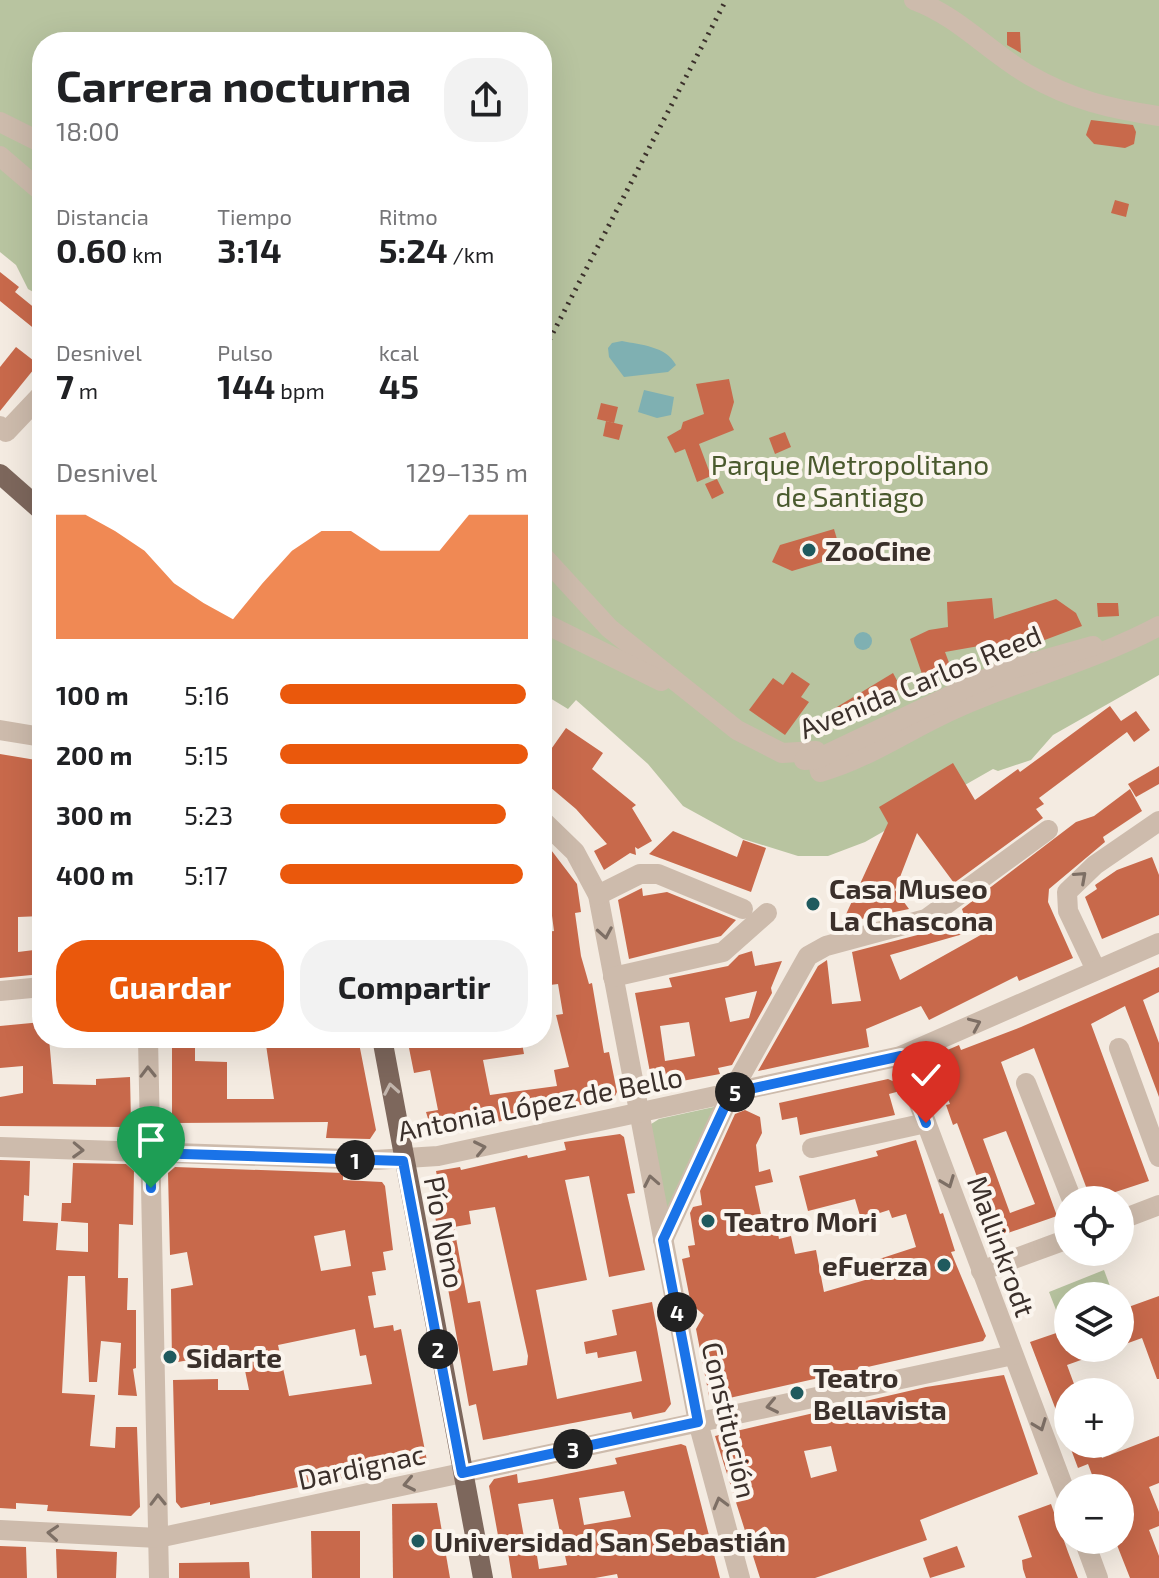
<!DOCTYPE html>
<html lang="es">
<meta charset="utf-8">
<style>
body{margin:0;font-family:"Exo 2",sans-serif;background:#f2f2f2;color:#202124;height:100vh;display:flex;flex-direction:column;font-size:30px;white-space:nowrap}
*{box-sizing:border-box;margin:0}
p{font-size:26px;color:#757577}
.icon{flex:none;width:44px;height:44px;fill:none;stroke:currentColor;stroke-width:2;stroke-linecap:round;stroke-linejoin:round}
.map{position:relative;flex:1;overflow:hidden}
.side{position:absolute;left:32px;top:32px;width:520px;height:1016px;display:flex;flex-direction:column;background:#fff;border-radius:32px;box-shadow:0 8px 32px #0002}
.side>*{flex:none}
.buttons{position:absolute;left:1054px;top:1186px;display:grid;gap:16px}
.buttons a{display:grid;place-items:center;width:80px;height:80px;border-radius:50%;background:#fff;box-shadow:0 8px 32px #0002;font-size:40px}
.pin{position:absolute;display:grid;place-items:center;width:68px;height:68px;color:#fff;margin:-82px -34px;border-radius:50% 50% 50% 0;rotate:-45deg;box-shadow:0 0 8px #0007}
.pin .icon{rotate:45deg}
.km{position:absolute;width:40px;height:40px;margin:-20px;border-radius:50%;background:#222;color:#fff;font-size:22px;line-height:40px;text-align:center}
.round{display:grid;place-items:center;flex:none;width:84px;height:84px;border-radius:32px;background:#f2f2f2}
.summary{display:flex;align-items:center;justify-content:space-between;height:136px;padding:0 24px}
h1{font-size:44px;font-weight:700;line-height:60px}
.metrics{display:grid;grid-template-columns:repeat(3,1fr);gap:12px;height:136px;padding:8px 24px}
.metrics div{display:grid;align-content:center}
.metrics b{font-size:34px;font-weight:700}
.metrics small{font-size:22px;font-weight:400}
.metrics p{font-size:22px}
.chart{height:224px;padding:16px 24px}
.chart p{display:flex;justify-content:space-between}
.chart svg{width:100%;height:144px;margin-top:8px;fill:#ea580c;opacity:.7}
.primary-button{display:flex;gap:16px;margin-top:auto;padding:16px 24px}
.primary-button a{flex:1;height:92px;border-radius:32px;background:#ea580c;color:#fff;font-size:32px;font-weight:700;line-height:92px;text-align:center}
.primary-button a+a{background:#f2f2f2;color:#202124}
ul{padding:0 24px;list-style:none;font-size:26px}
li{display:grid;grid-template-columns:128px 96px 1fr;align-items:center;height:60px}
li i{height:20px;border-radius:10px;background:#ea580c}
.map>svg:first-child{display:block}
</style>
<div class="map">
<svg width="1159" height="1578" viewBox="0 0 1159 1578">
<rect width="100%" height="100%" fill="#f4ebe1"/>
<!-- green -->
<g fill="#b8c4a0">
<path d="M0 0H1159V675L1053 735 1031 760 998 771 993 769 865 842 828 856H798L743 839 683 806 648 764 576 700 568 709 545 695 542 700V42H42V297L28 289 16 265 0 252Z"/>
<path d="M732 1103 667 1245 648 1126 659 1119Z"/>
<path d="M1104 1270 1113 1294 1068 1296V1312L1058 1315 1049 1292Z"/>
</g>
<!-- water -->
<g fill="#7fb0b2">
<path d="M622 341C641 345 666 346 676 365L668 372 624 377 609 357 608 348 612 343Z"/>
<path d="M644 390 674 397 671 415 657 418 638 412Z"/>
<circle cx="863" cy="641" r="9"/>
</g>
<!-- building -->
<g fill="#c8694b" fill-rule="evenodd">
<path d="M1007 32H1020L1021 53 1007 45Z"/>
<path d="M1091 120 1133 125 1136 132 1134 144 1125 148 1094 144 1086 135Z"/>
<path d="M1115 200 1129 204 1126 217 1111 213Z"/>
<path d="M0 272 19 287 15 292 42 314V335L0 301Z"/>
<path d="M16 347 38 364 0 411V367Z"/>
<path d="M729 379 734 402 729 419 734 430 699 444 711 476 697 482 685 449 675 453 667 437 681 429 683 422 704 414 696 384Z"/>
<path d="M601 403 618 407 614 423 597 419Z"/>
<path d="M606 421 623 425 619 440 603 436Z"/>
<path d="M785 432 791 447 775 454 769 438Z"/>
<path d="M717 479 724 493 712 499 705 484Z"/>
<path d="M834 529 842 556 792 571 772 562 780 545Z"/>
<path d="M992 598 994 619 1056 599 1076 613 1082 626 1002 656 996 643 945 652 951 668 931 675 930 671 922 674 910 639 929 630 948 627 947 602Z"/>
<path d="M1097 603H1118L1119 616 1098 617Z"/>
<path d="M792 672 810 684 801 697 809 702 785 735 749 710 773 678 783 685Z"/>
<path d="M893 673 901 688 835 726 827 713Z"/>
<path d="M1110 706 1121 721 1136 711 1150 730 1134 742 1127 732 1039 798 1044 804 1036 809 1043 818 954 883 917 833 895 890 909 909 842 923 888 823 879 807 953 763 975 800 1018 769 1020 772Z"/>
<path d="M566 728 603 753 592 769 636 805 632 808 652 841 638 849 635 847 636 855 630 853 604 870 594 851 607 844 576 809 550 787 542 798V762Z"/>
<path d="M0 754 42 761V916L18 917V952L42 949V974L0 978Z"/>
<path d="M1159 766V784L1136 797 1128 784Z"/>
<path d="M1130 789 1142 811 1103 837 1105 842 1049 889 1048 902 1073 958 1019 981 1017 976 929 1020 921 1006 866 1029 869 1047 758 1071 818 966 827 960 832 1004 861 1001 852 952 929 932 942 924 965 918 962 909 1076 822 1094 816ZM984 928 986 932 900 980 890 955Z"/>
<path d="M673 831 737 857 743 840 766 848 751 892 649 854Z"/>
<path d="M542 838 577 884 581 912 575 913 581 956 589 984 592 983 604 1053 609 1052 617 1092 614 1098 595 1102 433 1135 426 1112 438 1110 430 1070 414 1073 407 1038H521L524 1054 483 1060 490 1095 557 1086 554 1070 569 1067 556 1015 563 1014 558 984 542 986V968L549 967 545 932 554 931 549 893 542 895Z"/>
<path d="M1152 857 1159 875V915L1102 939 1085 897 1097 889 1095 885 1117 870Z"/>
<path d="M642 888 643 896 667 892 736 920 721 936 629 959 618 900Z"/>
<path d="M752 951 755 966 782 961 771 988 772 993 732 1065 718 1068 720 1074 682 1081 683 1086 653 1088 635 993 672 987 669 978 728 966 739 955ZM757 991 749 1018 730 1022 725 998ZM689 1022 695 1056 665 1061 660 1026Z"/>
<path d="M1159 967V992L1143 1000 1159 1043V1097L1125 1006 1091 1024 1149 1181 1091 1200 1034 1048 1001 1062 1057 1216 999 1236 957 1123 953 1125 946 1105 950 1104 940 1079 931 1083 922 1061 959 1045 961 1050 1021 1027ZM1006 1131 1035 1204 1010 1213 983 1139Z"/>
<path d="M42 1022V1038H49L53 1084 96 1085V1079L130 1077 131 1123 126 1127 0 1126V1097L23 1093V1066L0 1068V1026Z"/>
<path d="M265 1038H358L376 1130 370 1139 326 1138 328 1122 172 1123V1045L195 1046V1061L227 1062V1099H274Z"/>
<path d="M888 1079 897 1083 900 1091 889 1094 895 1115 800 1135 797 1117 782 1120 779 1103Z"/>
<path d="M745 1110 760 1117 762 1133 756 1145 759 1172 770 1169 773 1182 755 1186 763 1224 776 1222 779 1239 791 1236 795 1254 816 1250 824 1292 872 1278 867 1263 916 1247 906 1214 892 1218 889 1210 861 1219 855 1199 808 1211 799 1176 878 1156 876 1151 916 1140 940 1214 943 1213 955 1251 951 1252 986 1336 983 1341 716 1401 709 1396 696 1329 704 1315 691 1304 682 1259 690 1257 688 1246 695 1245 690 1213 693 1207 702 1205 700 1191 735 1114Z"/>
<path d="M620 1134 624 1137 635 1193 627 1194 645 1270 609 1277 589 1176 565 1180 587 1280 536 1290 557 1399 642 1381 636 1351 598 1358 597 1352 586 1354 584 1342 617 1335 612 1310 652 1302 671 1404 665 1412 633 1419 631 1412 483 1440 476 1404 469 1406 432 1199 441 1197 436 1171 460 1167 461 1170 527 1155 528 1158 566 1150 564 1142ZM495 1207 528 1356 527 1365 493 1371 480 1301 468 1303 454 1227 471 1224 469 1211Z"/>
<path d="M0 1160 30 1161 29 1196 24 1195 23 1221 58 1223 56 1250 88 1252V1223L61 1221 62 1203H71L73 1163 126 1164 134 1171 133 1225 119 1224 118 1278H128L127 1310H136V1368L133 1369 137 1396 118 1395 121 1343 101 1341 97 1382H89L85 1276H68L62 1393 95 1395 90 1446 115 1448 116 1427H137L140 1507 131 1516 47 1511 48 1505 16 1503V1509L0 1508Z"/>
<path d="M175 1167 343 1173V1180L382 1182 385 1186 393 1250 383 1252 386 1270 372 1272 376 1295 368 1296 374 1328 393 1325 394 1331 401 1329 427 1461 210 1505V1502L181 1508 176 1502 173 1380 218 1379V1390H249L241 1351 172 1363 171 1289 193 1285 187 1252 170 1255 168 1173ZM345 1230 351 1266 321 1271 314 1236ZM355 1329 360 1356 366 1355 372 1384 289 1396 278 1345Z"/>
<path d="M1159 1296V1379H1157L1142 1338 1120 1346V1310Z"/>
<path d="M1068 1329V1348L1109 1350 1067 1365 1077 1392H1068L1067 1439 1030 1342Z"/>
<path d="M1004 1375 1038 1474 920 1520 927 1540 815 1578H760L715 1436 926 1387ZM831 1446 837 1471 811 1478 804 1451Z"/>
<path d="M1159 1436V1483L1149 1487 1159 1512V1526L1149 1530 1159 1556V1578H1130L1115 1540H1120V1488H1097L1088 1464 1078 1468 1069 1444H1096L1102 1458Z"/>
<path d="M681 1444 686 1446 720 1578H618L617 1574 595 1578H512L506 1540 499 1541 489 1486 494 1479 517 1474 518 1483 541 1479 617 1464 615 1458ZM624 1491 631 1517 584 1525 579 1498ZM553 1499 567 1565 539 1569 534 1536 524 1537 518 1504Z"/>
<path d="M437 1503 450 1578H393L392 1504Z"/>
<path d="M1051 1504 1068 1552 1078 1578H1026L1023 1569 1022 1560 1032 1557 1018 1516Z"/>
<path d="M311 1531H360V1578H312Z"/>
<path d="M0 1546 26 1547 27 1578H0Z"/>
<path d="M957 1546 965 1567 930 1578 923 1558Z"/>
<path d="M56 1549 117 1552 116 1578H57Z"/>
<path d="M249 1562 250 1578H179V1563Z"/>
</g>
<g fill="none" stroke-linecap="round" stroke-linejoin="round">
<!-- minor -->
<g stroke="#cdbbac" stroke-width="20">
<path d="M914 0C958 16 989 52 1029 75 1072 100 1111 109 1159 116"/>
<path d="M0 122 42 143"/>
<path d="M0 156 42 192"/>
<path d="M0 426 6 432 42 394"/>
<path d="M542 555 609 628 737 730 782 753 816 751 820 772C870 758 912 727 959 707 1025 678 1095 660 1159 626"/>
<path d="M542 622 661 681"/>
<path d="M0 730 42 737"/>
<path d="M804 760 817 759 1000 672 1093 646"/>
<path d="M542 820 575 852 598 895 698 1422 740 1578"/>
<path d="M598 895 640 874H658L743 909"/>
<path d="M1096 970 1068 911 1067 892 1095 865 1159 821"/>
<path d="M613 977 723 952 767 913"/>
<path d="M0 991 42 987"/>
<path d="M148 1038 159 1578"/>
<path d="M1119 1048 1159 1157"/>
<path d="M901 1056 1068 1499"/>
<path d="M1026 1083 1072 1200"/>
<path d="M0 1147 375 1160 438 1156 901 1056 1159 943"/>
<path d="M812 1148 926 1123"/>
<path d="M1120 1220 1159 1205"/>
<path d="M663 1240 731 1093 808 956 826 946 926 919 1048 830"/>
<path d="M981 1271 1068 1239"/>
<path d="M0 1530 158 1538 1013 1355"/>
<path d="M1084 1540 1098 1578"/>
</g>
<!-- major -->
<g stroke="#7d675c" stroke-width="20">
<path d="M0 474 42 511"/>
<path d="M382 1038 483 1578"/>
</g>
<!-- rail -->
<path stroke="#3b302b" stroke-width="5" stroke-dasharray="2 6" stroke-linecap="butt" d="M542 354 726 0"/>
</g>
<!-- one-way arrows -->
<defs><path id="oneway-chevron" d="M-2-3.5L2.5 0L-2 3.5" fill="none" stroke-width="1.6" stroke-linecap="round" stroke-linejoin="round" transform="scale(2)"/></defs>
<g stroke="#7d6f65">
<use href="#oneway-chevron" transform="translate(1081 877) rotate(-42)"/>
<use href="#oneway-chevron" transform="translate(605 933) rotate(80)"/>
<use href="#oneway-chevron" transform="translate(975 1024) rotate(-24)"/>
<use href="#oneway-chevron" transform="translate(148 1072) rotate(-91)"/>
<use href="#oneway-chevron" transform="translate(480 1148) rotate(-12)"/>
<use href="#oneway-chevron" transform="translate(78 1150) rotate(2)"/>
<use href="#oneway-chevron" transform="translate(651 1181) rotate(-101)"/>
<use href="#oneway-chevron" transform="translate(948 1182) rotate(69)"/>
<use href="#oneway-chevron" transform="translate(772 1406) rotate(168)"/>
<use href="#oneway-chevron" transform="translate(1040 1425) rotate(69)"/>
<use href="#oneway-chevron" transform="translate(409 1484) rotate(168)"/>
<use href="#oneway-chevron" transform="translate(158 1500) rotate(-91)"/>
<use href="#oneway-chevron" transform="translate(720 1503) rotate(-105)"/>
<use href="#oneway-chevron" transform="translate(53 1533) rotate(-176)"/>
</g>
<use stroke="#c2b5ac" href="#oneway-chevron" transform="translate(391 1089) rotate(-100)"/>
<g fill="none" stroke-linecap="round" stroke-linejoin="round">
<!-- route casing -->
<g stroke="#fff" stroke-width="16">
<path id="route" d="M151 1188 150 1153 403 1161 462 1473 698 1422 663 1240 731 1093 901 1056 926 1123"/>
</g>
<!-- route -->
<use href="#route" stroke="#1a73e8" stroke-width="10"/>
</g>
<!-- markers -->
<g fill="#1f5a5e" stroke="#fbf5ee" stroke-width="3">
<circle cx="809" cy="550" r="8"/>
<circle cx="813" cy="904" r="8"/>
<circle cx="708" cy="1221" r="8"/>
<circle cx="944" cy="1265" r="8"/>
<circle cx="170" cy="1357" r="8"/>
<circle cx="797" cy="1393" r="8"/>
<circle cx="418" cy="1541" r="8"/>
</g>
<g text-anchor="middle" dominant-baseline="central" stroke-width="8" stroke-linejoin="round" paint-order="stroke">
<!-- park labels -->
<g font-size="28" fill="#4a5a2e" stroke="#fbf5ee">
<text x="850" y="464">Parque Metropolitano<tspan x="850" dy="32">de Santiago</tspan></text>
</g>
<!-- poi labels -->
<g font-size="28" font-weight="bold" fill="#3b302b" stroke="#fbf5ee" text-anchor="start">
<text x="825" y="550">ZooCine</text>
<text x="829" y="888">Casa Museo<tspan x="829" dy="32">La Chascona</tspan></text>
<text x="724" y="1221">Teatro Mori</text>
<text x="928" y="1265" text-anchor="end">eFuerza</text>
<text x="186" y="1357">Sidarte</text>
<text x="813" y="1377">Teatro<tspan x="813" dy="32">Bellavista</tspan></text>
<text x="434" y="1541">Universidad San Sebastián</text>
</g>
<!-- street labels -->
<g font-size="28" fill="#3b302b" stroke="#fbf5ee">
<text transform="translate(920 681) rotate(-22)">Avenida Carlos Reed</text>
<text transform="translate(540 1103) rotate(-11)">Antonia López de Bello</text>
<text transform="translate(445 1232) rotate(79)">Pío Nono</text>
<text transform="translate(1002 1246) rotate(70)">Mallinkrodt</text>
<text transform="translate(730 1420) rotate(77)">Constitución</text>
<text transform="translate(361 1466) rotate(-12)">Dardignac</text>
</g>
</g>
</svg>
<div class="buttons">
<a><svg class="icon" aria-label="locate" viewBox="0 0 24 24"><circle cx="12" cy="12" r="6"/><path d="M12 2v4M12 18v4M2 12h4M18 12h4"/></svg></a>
<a><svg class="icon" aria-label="layers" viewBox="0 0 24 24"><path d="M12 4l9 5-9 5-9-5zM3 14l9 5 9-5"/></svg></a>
<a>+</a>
<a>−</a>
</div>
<div class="pin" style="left:151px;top:1188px;background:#1e9e55"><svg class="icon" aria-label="arrive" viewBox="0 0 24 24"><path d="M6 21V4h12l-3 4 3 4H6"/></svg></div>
<div class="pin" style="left:926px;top:1123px;background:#d93025"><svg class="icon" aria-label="check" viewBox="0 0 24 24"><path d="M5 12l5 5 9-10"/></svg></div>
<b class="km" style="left:355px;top:1160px">1</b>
<b class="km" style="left:438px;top:1349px">2</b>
<b class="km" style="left:573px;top:1449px">3</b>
<b class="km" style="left:677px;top:1312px">4</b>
<b class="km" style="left:735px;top:1092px">5</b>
<section class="side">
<div class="summary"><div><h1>Carrera nocturna</h1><p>18:00</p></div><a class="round"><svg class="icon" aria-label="share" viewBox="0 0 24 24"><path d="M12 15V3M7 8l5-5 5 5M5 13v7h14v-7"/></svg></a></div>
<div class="metrics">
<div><p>Distancia</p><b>0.60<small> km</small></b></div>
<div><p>Tiempo</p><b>3:14</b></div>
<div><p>Ritmo</p><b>5:24<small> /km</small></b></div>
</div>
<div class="metrics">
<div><p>Desnivel</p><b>7<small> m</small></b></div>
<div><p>Pulso</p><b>144<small> bpm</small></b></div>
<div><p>kcal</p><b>45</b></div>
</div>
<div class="chart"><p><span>Desnivel</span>129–135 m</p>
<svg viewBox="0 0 160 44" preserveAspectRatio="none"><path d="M0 44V6L10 6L20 11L30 17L40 27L50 33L60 38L70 27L80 17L90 11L100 11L110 17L120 17L130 17L140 6L150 6L160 6V44z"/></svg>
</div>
<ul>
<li><b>100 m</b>5:16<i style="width:99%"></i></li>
<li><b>200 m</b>5:15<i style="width:100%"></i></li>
<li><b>300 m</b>5:23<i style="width:91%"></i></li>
<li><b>400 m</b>5:17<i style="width:98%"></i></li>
</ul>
<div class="primary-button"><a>Guardar</a><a>Compartir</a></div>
</section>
</div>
